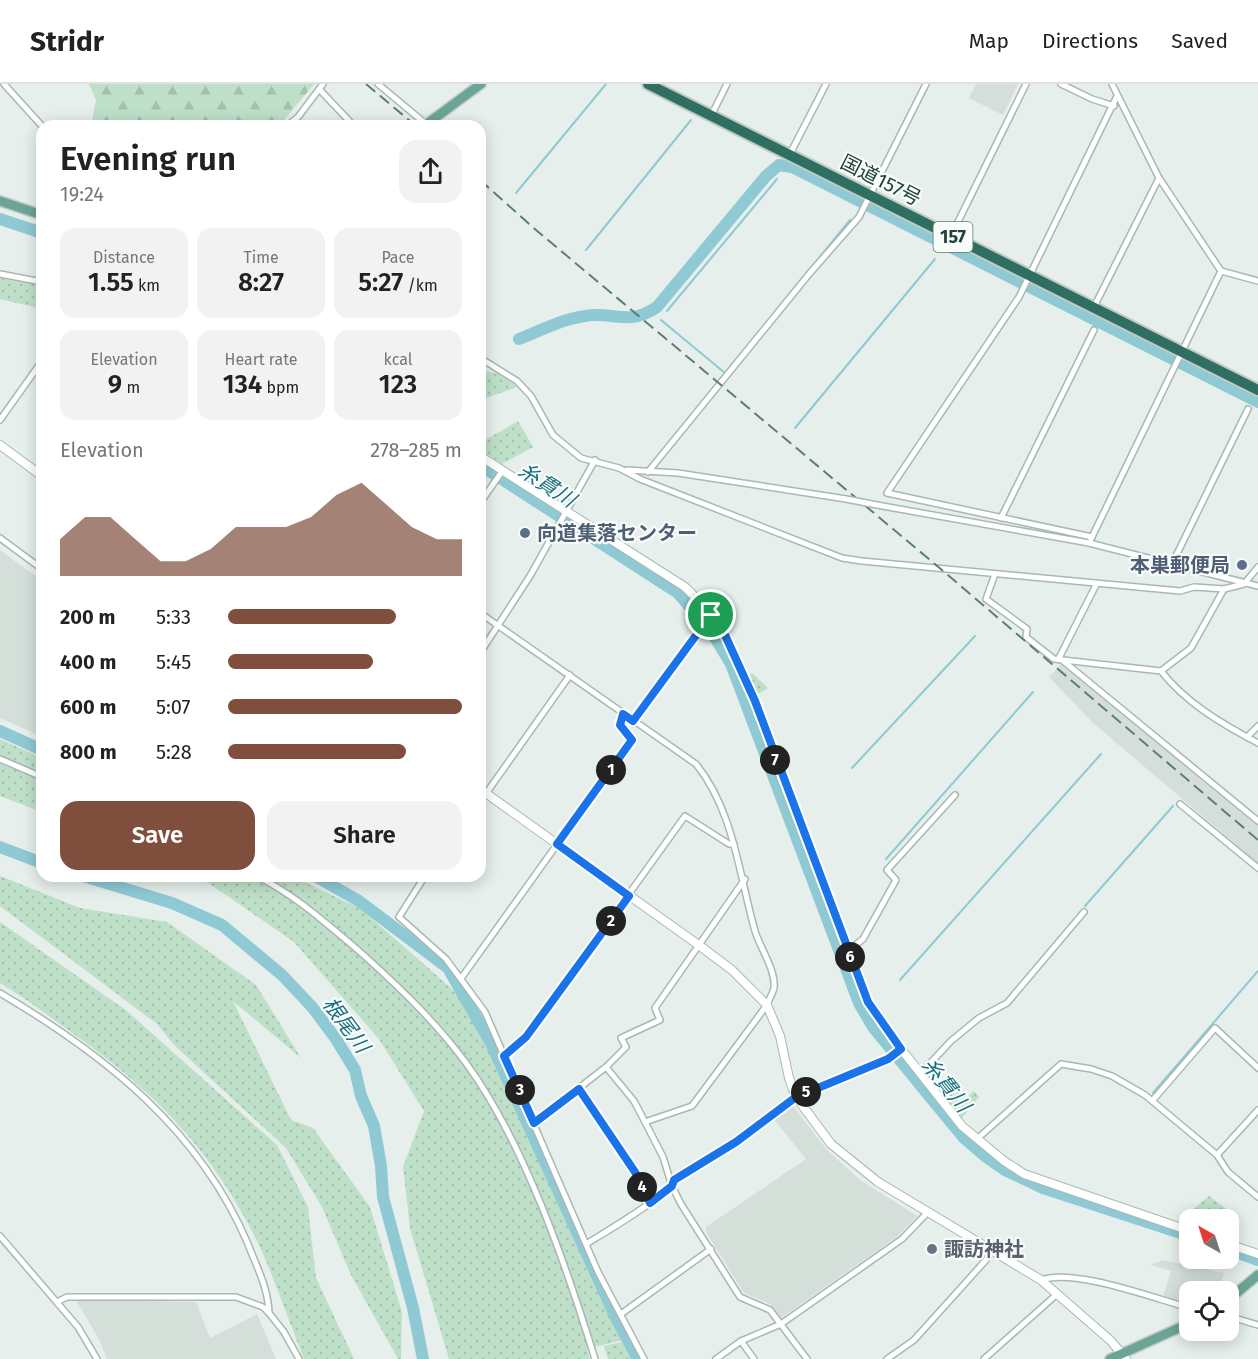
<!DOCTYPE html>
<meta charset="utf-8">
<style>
body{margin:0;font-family:"Fira Sans","Noto Sans JP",sans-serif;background:#f2f2f2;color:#222;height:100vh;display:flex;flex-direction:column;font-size:22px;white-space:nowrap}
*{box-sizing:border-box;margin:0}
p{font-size:20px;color:#767676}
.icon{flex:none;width:33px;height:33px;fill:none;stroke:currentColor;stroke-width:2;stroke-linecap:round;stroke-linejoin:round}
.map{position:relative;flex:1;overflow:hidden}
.details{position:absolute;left:36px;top:36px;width:450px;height:762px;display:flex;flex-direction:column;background:#fff;border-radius:18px;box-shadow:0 3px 15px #0003}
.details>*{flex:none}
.needle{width:39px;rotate:321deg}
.controls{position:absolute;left:1179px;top:1125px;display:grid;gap:12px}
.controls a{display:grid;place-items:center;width:60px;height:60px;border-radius:12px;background:#fff;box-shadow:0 3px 15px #0003;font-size:30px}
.pin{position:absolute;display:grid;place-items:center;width:51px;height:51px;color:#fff;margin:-26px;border:3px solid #fff;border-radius:50%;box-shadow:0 2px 6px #0007}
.km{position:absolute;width:30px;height:30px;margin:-15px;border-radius:50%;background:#222;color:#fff;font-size:16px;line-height:30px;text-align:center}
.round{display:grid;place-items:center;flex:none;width:63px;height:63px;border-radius:18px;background:#f2f2f2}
.summary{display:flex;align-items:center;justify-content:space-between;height:102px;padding:0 24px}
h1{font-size:33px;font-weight:600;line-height:45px}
.metrics{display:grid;grid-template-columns:repeat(3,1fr);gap:9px;height:102px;padding:6px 24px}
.metrics div{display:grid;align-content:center;border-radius:15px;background:#f2f2f2;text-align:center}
.metrics b{font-size:26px;font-weight:600}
.metrics small{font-size:16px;font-weight:400}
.metrics p{font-size:16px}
.chart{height:168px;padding:12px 24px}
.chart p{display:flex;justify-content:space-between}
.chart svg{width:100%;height:108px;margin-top:6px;fill:#804e3d;opacity:.7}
.primary-button{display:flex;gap:12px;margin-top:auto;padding:12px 24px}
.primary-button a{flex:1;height:69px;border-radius:18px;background:#804e3d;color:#fff;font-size:24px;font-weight:600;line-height:69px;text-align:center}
.primary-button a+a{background:#f2f2f2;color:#222}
ul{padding:0 24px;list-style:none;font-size:20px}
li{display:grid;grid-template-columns:96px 72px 1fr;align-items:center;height:45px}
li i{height:15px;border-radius:8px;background:#804e3d}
header{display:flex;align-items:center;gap:36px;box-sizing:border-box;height:84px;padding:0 30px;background:#fff;border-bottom:2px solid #e0e0e0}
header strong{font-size:28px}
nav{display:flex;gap:33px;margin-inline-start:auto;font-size:21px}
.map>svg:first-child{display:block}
</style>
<header>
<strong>Stridr</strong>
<nav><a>Map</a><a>Directions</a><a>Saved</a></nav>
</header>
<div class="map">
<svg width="1258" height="1275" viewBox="0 0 1258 1275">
<defs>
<pattern id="grass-dots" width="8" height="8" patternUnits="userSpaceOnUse" patternTransform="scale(1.5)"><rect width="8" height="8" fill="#bfe0c8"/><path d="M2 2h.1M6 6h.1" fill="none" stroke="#a4c1ad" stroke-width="1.8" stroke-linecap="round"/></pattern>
<pattern id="forest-firs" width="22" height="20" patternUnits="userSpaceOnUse" patternTransform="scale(1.5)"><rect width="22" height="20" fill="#bfe0c8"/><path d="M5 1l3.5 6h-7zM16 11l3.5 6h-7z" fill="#a4c1ad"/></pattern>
</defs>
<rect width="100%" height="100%" fill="#e6efeb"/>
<!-- built -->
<g fill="#d4dfda">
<path d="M976 0H1018L1003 31 969 14Z"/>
<path d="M0 466 42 497V653L0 634Z"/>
<path d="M1062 579 1258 739V779L1093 639 1049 593Z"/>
<path d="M790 1018 827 1066 860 1096 917 1132 898 1152 781 1234 770 1220 744 1209 706 1148V1143L806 1075 772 1033Z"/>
<path d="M1163 1176 1224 1189 1218 1207 1190 1208 1189 1220 1163 1213 1171 1187 1150 1181Z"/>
<path d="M76 1216 196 1218 210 1254 257 1230 276 1275H107L100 1257Z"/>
</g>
<!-- grass -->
<g fill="url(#grass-dots)">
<path d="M0 194 42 202V225L0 215Z"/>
<path d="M486 287 500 290 517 303 486 314 480 299V288Z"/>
<path d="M518 337 533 363 502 380 480 365V359Z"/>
<path d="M752 589 768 604 755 612 747 593Z"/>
<path d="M0 655 42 674V728L0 712Z"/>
<path d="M0 792 80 824 167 838 256 901 301 974 233 917 291 1036 313 1044 370 1123 402 1228 401 1275H398L351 1191 322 1123 286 1064 174 961 157 940 0 822Z"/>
<path d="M193 792H292L361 825 468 919 528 1042 574 1151 623 1256 587 1265 590 1275H449L410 1144 403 1083 424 1027 379 955 294 858 207 798Z"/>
<path d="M0 838 127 927 277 1061 308 1123 316 1194 354 1275H304C288 1235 274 1192 255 1153 209 1061 147 1001 64 943 43 928 22 912 0 899Z"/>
<path d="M961 1006 967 1013 974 1007 979 1013 962 1034 944 1012 950 1008 953 1011Z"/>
<path d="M1209 1112 1226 1125 1218 1135H1194L1185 1132Z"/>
<path d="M627 1257 637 1275H608L604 1262Z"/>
</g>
<!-- forest -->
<path fill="url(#forest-firs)" d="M89 0H314L279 42H91L96 16Z"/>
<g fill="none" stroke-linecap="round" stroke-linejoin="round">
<!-- stream -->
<g stroke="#8ec9d4" stroke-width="2">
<path d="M436 38 444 33"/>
<path d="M516 109 606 0"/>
<path d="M586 166 691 36"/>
<path d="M667 227 777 95"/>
<path d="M661 236 725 289 850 136"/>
<path d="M795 344 935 175"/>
<path d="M852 684 975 552"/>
<path d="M886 775 1033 608"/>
<path d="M1085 822 1173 722"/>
<path d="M900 896 1101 670"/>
<path d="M1153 1009 1258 887"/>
</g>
<!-- river -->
<g stroke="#8ec9d4" stroke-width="12">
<path d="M0 135 42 149"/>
<path d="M519 255C540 247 562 235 585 232 615 227 627 243 657 223L766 92 779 81 792 83 1258 318"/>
<path d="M480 381 678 509 714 552 731 580 859 919 873 943 931 1014 964 1054 985 1072 1005 1086 1043 1104 1190 1152"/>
<path d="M0 647 42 666"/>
<path d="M0 763 42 779"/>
<path d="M83 792 172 819 222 841 282 891 313 924 336 955 355 986 361 1012 374 1042 381 1082 383 1113 413 1224 423 1275"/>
<path d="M315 792 359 817 448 884 491 959 617 1236 638 1275"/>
<path d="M1228 1165 1258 1176"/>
</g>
<!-- street casing -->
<g stroke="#a8b8b2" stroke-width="8">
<g id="street">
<path d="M4 0 42 42"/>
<path d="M378 0 426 40"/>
<path d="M1061 0 1092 15 1114 22"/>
<path d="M1112 0 1159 94 1221 187 1258 197"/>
<path d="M319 5 354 42"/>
<path d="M711 32 727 0"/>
<path d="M287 42 298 33 323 0"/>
<path d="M790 70 826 0"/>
<path d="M951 152 1026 0"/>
<path d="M0 190 42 198"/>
<path d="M1094 223 1159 94"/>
<path d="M480 274 517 297 531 312 553 351 581 374 619 384 640 395 842 474 862 477 1180 507 1194 503 1224 505 1244 500 1258 483"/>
<path d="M0 336 42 277"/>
<path d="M627 386 678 389 846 415"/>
<path d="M648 388 810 189 859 133 926 0"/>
<path d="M480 419 503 386"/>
<path d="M877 421 1089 459 1258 502"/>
<path d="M1001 434 1094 246"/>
<path d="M1092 453 887 409 1019 213 1117 12"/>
<path d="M0 454 42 485"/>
<path d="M1091 455 1221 187"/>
<path d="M1173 478 1248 325"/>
<path d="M995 490 986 515 1027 545 1026 553 1054 575 1161 587 1191 564 1224 505"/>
<path d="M480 529 696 680C734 727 739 791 755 847 760 864 776 886 774 904 773 909 769 915 767 921L692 1022 645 1038 634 1017 606 983"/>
<path d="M480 569 530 492 595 376"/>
<path d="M1059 574 1096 501"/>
<path d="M1062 576 1258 737"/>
<path d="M1161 587C1186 619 1222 640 1258 659"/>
<path d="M633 637 711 532"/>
<path d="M1247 653 1258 642"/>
<path d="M0 675 42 693"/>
<path d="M480 718 570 591"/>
<path d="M1180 720 1258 784"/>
<path d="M256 792C293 809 328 841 359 867 397 901 435 937 466 979 524 1058 566 1181 595 1275"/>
<path d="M425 792 399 833 446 875 485 928 598 1188 644 1275"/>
<path d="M848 867 863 855 896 796 887 786 955 711"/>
<path d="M462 893 632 656 620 641 623 630"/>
<path d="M0 909C105 971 199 1045 248 1160 257 1184 268 1203 269 1229"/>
<path d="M504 972 526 953 685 732 729 760H734"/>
<path d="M920 990 951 957 979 934 1007 919 1084 828"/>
<path d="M579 1005 635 1088 650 1119"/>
<path d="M1153 1016 1215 944 1258 984"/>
<path d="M645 1038 663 1073 672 1102 681 1120 740 1213 770 1226 807 1275"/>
<path d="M534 1039 606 983 626 963 621 954 660 936 655 924 745 795"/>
<path d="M977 1055 1061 980 1091 985 1112 992 1145 1011 1217 1071 1228 1088 1258 1113"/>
<path d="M1217 1071 1258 1026"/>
<path d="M0 1152 78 1243 97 1275"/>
<path d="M586 1160C604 1149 668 1112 674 1096L736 1058 796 1013 889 975 901 965"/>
<path d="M1041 1196C1074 1184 1153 1214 1190 1224"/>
<path d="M57 1218 67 1213H236L263 1223 269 1229 284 1248 299 1275"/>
<path d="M621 1230 711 1165"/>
<path d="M1228 1232 1258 1241"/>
<path d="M741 1257 754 1275"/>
<path d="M716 1275 741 1257 781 1240 902 1155 928 1128"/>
<path d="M887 1275 914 1256 986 1176 990 1167"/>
<path d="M984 1275 1056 1211"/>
</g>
</g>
<!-- secondary casing -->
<g stroke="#a4bbb3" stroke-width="10">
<g id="secondary">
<path d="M0 361 42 392"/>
<path d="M480 372 685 503C738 553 756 626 781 692 810 767 839 843 868 918L883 942 962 1042 1004 1077 1024 1090 1190 1147"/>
<path d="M480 705 700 862 732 886 767 921 780 952 789 994 796 1013 831 1060 878 1098 1041 1196 1111 1257 1126 1275"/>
<path d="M1228 1160 1258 1170"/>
</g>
</g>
<!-- primary casing -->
<g stroke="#c2cac8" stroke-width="12">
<g id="primary">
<path d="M424 42 481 0"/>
<path d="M0 117 42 131"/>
<path d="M1228 1216 1258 1191"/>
<path d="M1110 1275 1190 1239"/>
</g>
</g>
<!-- highway casing -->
<g stroke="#c2cac8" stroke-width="14">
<path id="highway" d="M648 0 1258 306"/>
</g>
<!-- street -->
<use href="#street" stroke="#fff" stroke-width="5"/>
<!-- secondary -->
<use href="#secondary" stroke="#fff" stroke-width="8"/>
<!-- primary -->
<use href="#primary" stroke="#6aa596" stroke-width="9"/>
<!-- highway -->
<use href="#highway" stroke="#2f6f62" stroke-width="10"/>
<!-- rail -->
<g stroke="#5f7d75" stroke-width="2" stroke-dasharray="12 6" stroke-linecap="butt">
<path d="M366 0 416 42"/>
<path d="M480 96 536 146 942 486 1258 756"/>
</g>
<!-- street-bridge casing -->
<g stroke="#a8b8b2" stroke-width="8" stroke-linecap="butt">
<path id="street-bridge" d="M846 415 877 421"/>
</g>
<!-- street-bridge -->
<use href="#street-bridge" stroke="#fff" stroke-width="5"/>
</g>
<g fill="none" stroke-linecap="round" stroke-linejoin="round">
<!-- route casing -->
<g stroke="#fff" stroke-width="12">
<path id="route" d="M711 531 725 551 755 617 868 918 901 965 888 975 796 1013 736 1058 674 1096 672 1102 650 1119 635 1088 579 1005 534 1039 504 972 526 953 629 812 557 760 632 656 620 641 623 630 633 637Z"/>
</g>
<!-- route -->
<use href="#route" stroke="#1a73e8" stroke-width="8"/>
</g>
<!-- markers -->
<g fill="#5c6f8a" stroke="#f7fbf9" stroke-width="2">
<circle cx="525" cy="449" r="6"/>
<circle cx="1242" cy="481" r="6"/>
</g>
<circle fill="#6b7280" stroke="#f7fbf9" stroke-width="2" cx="932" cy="1165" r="6"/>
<g text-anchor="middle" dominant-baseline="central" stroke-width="4.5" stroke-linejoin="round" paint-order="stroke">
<!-- shield labels -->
<rect fill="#f7fbf9" stroke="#637a73" stroke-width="1.5" x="933.5" y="138" width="39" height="30" rx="4.5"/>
<g font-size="18" font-weight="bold" fill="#24423a">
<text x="953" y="153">157</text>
</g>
<!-- street labels -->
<g font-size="20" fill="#24423a" stroke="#f7fbf9">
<text transform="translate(881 96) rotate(27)">国道157号</text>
</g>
<!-- service labels -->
<g font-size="20" font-weight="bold" fill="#4e5e75" stroke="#f7fbf9" text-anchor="start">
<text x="537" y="449">向道集落センター</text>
<text x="1230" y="481" text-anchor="end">本巣郵便局</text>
</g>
<!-- worship labels -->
<g font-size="20" font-weight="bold" fill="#5b616d" stroke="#f7fbf9" text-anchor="start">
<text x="944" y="1165">諏訪神社</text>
</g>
<!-- water labels -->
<g font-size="21" font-style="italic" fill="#1c6f80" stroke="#f7fbf9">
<text transform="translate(547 401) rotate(33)">糸貫川</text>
<text transform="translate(346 941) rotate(54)">根尾川</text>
<text transform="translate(946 1001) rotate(51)">糸貫川</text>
</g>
</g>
</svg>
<div class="controls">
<a><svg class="needle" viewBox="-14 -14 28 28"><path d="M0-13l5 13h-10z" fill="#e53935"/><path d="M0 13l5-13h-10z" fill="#767676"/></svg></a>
<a><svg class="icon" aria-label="locate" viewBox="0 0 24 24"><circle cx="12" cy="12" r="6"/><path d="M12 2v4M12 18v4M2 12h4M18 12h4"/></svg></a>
</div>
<div class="pin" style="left:711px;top:531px;background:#1e9e55"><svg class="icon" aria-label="arrive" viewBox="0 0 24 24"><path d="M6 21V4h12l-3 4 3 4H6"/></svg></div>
<b class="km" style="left:611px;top:686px">1</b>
<b class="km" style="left:611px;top:837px">2</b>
<b class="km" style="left:520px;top:1006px">3</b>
<b class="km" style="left:642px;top:1103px">4</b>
<b class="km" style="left:806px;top:1008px">5</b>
<b class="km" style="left:850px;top:873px">6</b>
<b class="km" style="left:775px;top:676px">7</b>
<section class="details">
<div class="summary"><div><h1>Evening run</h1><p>19:24</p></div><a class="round"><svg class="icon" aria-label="share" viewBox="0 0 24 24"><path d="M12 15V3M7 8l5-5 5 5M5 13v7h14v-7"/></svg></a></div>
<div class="metrics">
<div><p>Distance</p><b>1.55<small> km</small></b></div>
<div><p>Time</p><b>8:27</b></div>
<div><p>Pace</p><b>5:27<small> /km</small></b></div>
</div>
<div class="metrics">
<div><p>Elevation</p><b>9<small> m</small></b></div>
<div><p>Heart rate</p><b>134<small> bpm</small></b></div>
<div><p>kcal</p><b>123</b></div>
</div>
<div class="chart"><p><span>Elevation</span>278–285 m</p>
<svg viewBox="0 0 160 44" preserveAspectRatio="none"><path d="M0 44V29L10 20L20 20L30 29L40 38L50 38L60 33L70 24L80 24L90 24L100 20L110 11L120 6L130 15L140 24L150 29L160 29V44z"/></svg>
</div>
<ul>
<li><b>200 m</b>5:33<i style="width:72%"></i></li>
<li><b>400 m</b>5:45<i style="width:62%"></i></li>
<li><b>600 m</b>5:07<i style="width:100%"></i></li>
<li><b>800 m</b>5:28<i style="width:76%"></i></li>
</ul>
<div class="primary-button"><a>Save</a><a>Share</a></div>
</section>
</div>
